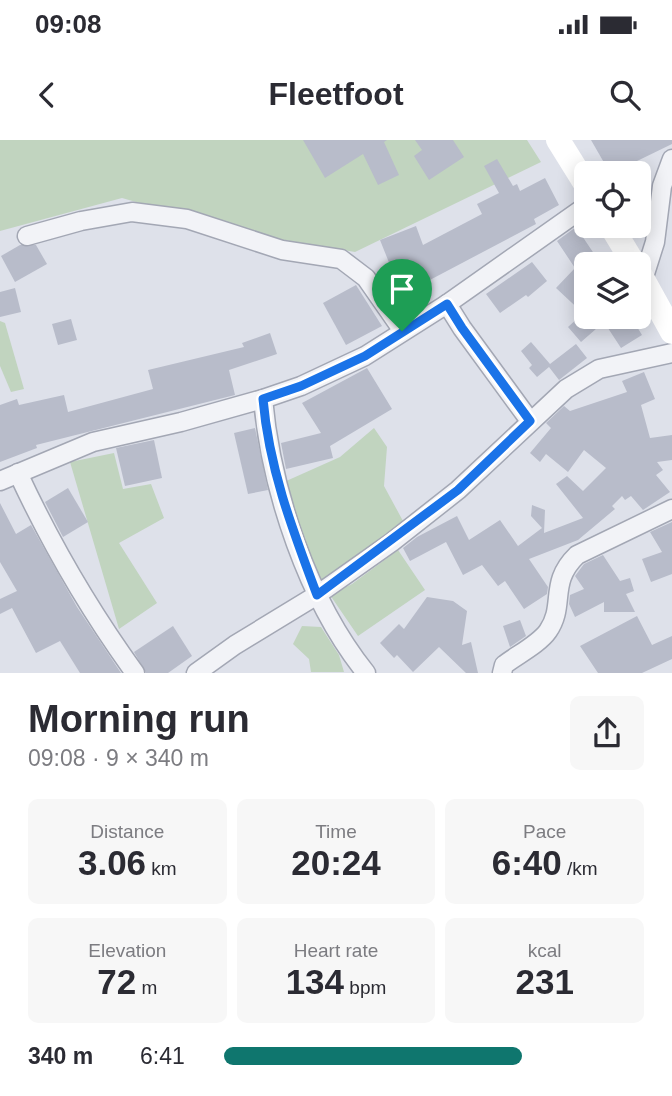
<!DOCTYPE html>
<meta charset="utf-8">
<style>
body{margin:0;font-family:Helvetica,sans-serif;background:#f7f7f7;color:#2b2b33;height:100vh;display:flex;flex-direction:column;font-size:26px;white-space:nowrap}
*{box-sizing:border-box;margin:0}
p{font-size:23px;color:#7c7c81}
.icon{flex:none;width:38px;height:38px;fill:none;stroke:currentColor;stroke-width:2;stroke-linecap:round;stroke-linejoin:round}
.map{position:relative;height:533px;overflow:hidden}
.drawer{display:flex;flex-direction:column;background:#fff;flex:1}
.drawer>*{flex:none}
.tools{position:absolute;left:574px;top:21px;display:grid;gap:14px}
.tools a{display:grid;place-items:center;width:77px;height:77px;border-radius:10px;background:#fff;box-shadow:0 4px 18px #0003;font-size:35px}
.pin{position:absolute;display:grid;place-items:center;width:60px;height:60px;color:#fff;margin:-72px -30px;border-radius:50% 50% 50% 0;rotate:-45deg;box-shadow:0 0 7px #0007}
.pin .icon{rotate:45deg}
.round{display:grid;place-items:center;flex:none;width:74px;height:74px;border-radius:10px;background:#f7f7f7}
.headline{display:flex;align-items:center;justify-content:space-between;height:119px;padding:0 28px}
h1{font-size:38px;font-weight:700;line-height:52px}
.stats{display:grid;grid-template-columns:repeat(3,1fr);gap:10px;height:119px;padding:7px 28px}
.stats div{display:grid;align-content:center;border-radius:10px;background:#f7f7f7;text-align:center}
.stats b{font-size:35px;font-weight:700}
.stats small{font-size:19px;font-weight:400}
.stats p{font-size:19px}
ul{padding:0 28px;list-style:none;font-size:23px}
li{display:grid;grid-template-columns:112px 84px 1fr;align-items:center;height:52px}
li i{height:18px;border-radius:9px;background:#0f766e}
.status{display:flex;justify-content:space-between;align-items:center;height:49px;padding:0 35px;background:#fff;direction:ltr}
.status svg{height:19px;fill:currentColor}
header{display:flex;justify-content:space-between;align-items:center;height:91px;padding:0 28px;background:#fff;font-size:32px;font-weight:700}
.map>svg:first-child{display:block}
</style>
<div class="status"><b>09:08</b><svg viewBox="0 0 49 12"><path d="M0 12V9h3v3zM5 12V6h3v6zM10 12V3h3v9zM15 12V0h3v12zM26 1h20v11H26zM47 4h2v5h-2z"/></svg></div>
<header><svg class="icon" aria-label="back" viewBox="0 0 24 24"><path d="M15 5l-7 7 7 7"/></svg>Fleetfoot<svg class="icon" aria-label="search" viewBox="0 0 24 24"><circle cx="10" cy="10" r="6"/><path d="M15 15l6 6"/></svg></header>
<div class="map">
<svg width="672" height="533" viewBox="0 0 672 533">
<rect width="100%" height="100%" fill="#dee1ea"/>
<!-- green -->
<g fill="#c1d4bf">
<path d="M0 0H527L541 22 355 112 248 94 122 58 0 91Z"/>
<path d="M0 181 5 183 24 249 11 252 0 226Z"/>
<path d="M374 288 387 307 384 346 403 381 322 447 284 342 340 317Z"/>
<path d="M114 313 123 349 151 344 164 378 119 403 157 463 119 489 70 322Z"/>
<path d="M398 410 425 450 358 496 330 455 352 444Z"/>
<path d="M302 486 321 487 339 515 344 532H311L309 519 293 504Z"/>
</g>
<!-- building -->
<g fill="#b8bcca">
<path d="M303 0H387L384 2 399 35 378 45 363 14 325 38Z"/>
<path d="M415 0H453L464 17 429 40 414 16 422 10Z"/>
<path d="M591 0H672V4L635 22 638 27 627 33H610Z"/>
<path d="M497 19 513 46 517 44 520 51 545 38 559 65 534 79 536 84 409 151 413 157 398 164 379 137 392 130 380 100 416 86 423 105 482 74 477 64 499 53 484 26Z"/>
<path d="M576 87 601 124H586V176L556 148 575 128 557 101Z"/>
<path d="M20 105H36L47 124 15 142 1 116Z"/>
<path d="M532 122 547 141 528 157 526 155 500 173 486 154Z"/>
<path d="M356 145 382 186 346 205 323 163Z"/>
<path d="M15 148 21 172 0 177V152Z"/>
<path d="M579 177H631L642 195 621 208 604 182 581 202 568 187Z"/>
<path d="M71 179 77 200 58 205 52 184Z"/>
<path d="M270 193 277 214 229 230 235 255 36 305 37 308 0 322V265L17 259 19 265 64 255 68 272 153 249 148 230 244 207 242 203Z"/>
<path d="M531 202 550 224 576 204 587 218 559 240 549 227 537 237 529 228 532 225 521 211Z"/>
<path d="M367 228 392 269 330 306 333 318 286 329 281 303 321 293 302 263Z"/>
<path d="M644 232 655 259 641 265 650 298 672 295V320L657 322 663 330 656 335 670 352 643 370 631 356 625 360 622 356 612 366 615 369 578 400 529 419 548 447 547 454 524 469 505 441 498 446 482 425 463 435 446 402 410 421 403 408 417 397 457 376 469 400 500 380 518 406 542 388 531 376 532 365 545 370 544 393 583 378 556 344 567 336 583 351 606 328 584 310 568 332 546 314 540 322 530 313 551 288 546 283 564 266 570 271 627 252 622 241Z"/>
<path d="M255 288 268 350 248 354 234 293Z"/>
<path d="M154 300 162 338 125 346 116 308Z"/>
<path d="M68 348 88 382 63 397 45 362Z"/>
<path d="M0 363 16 394 31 385 77 467 121 533H80L60 501 36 513 12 468 0 474V459L17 451 0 422Z"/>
<path d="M672 382V434L651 442 642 419 662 412 650 392Z"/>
<path d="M603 415 620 441 630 438 634 451 626 454 635 472H604V462L575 477 569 464 570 455 584 449 575 436 584 424Z"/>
<path d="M427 457 453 461 467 471 462 505 471 502 478 533H466L439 507 413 532 397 515 394 518 380 503 399 484 404 489Z"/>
<path d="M637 476 652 505 672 496V519L642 533H598L580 506Z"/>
<path d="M520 480 526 496 510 507 503 486Z"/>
<path d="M173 486 192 516 168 533H146L134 512Z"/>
</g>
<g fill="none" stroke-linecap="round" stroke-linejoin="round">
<!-- street casing -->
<g stroke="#a3a7b4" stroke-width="21">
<g id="street">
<path d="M27 96 81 81 132 72 187 79 282 110 341 119 366 138 403 191"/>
<path d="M643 140 655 102 662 46 672 19"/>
<path d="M447 164 462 188 530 281"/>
<path d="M263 259C271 350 308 461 366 533"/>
<path d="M18 333C50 402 90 471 135 533"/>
<path d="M0 341 93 302 181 282 263 259 301 246 365 216 447 164 586 66"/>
<path d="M196 533 235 505 317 455 392 402 458 350 566 249 599 229 672 213"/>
<path d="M502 533 504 525C517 515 539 504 548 491 566 465 548 443 577 415L672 369"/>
</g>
</g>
<!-- street -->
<use href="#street" stroke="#f2f3f7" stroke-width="18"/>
<!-- secondary -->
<g stroke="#fff" stroke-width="24">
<path d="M558 0 586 45"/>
<path d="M611 86 634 124"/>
<path d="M639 132 672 192"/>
</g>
</g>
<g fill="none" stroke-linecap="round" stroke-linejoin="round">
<!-- route casing -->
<g stroke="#fff" stroke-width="14">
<path id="route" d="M447 164 462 188 530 281 458 350 317 455C293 391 269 329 263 259L301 246 365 216Z"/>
</g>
<!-- route -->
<use href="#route" stroke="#1a73e8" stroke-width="9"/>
</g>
</svg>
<div class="tools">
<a><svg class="icon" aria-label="locate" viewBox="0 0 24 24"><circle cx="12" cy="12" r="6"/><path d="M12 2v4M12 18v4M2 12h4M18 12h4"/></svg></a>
<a><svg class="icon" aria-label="layers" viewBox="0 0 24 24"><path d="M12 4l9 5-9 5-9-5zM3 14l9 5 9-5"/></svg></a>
</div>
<div class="pin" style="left:402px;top:191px;background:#1e9e55"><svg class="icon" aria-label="arrive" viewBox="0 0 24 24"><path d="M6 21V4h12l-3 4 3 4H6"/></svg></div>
</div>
<section class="drawer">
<div class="headline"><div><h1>Morning run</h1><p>09:08 · 9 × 340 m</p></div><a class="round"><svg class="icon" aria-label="share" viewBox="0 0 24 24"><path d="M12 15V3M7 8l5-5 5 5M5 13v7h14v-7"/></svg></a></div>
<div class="stats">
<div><p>Distance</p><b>3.06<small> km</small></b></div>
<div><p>Time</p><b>20:24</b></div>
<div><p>Pace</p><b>6:40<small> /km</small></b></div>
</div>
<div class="stats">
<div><p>Elevation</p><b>72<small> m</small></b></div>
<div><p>Heart rate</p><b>134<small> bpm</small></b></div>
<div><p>kcal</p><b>231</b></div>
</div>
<ul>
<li><b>340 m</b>6:41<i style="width:71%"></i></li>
</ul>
</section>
